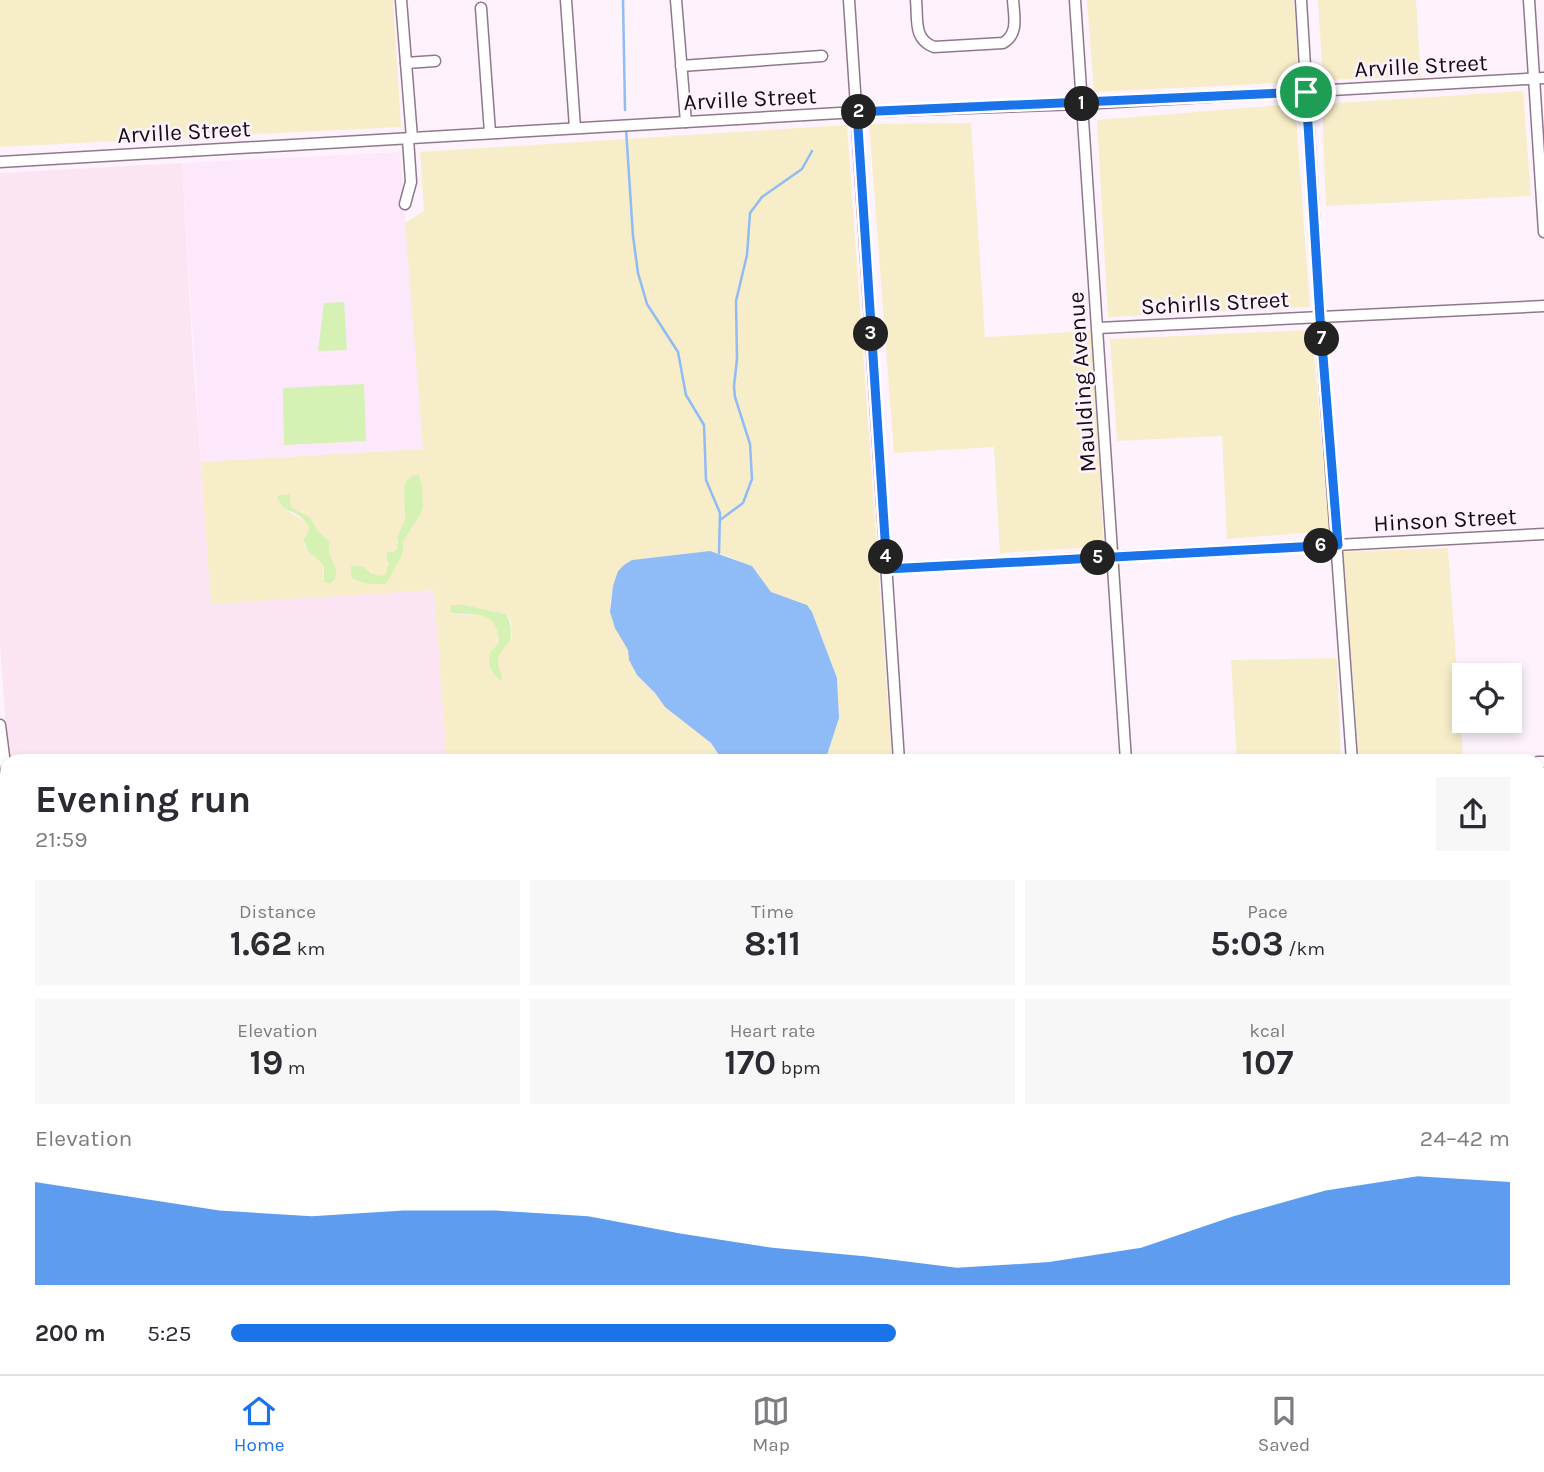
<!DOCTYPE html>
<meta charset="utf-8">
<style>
body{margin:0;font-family:Karla,sans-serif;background:#f7f7f7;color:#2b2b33;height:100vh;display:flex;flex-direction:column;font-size:26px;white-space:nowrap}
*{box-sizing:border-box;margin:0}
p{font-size:23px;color:#7c7c81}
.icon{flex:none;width:38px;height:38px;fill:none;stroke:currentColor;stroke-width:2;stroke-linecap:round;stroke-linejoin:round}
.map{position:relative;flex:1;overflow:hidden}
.sheet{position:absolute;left:0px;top:754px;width:1545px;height:621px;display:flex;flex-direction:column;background:#fff;border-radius:21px 21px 0 0;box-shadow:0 4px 10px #0003}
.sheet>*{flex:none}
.tools{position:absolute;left:1452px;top:663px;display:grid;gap:14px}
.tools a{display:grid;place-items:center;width:70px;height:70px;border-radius:0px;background:#fff;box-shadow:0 4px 10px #0003;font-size:35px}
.pin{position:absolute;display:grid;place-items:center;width:60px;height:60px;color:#fff;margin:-30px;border:4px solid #fff;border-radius:50%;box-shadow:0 2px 7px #0007}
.km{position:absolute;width:35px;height:35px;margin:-18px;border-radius:50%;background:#222;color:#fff;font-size:19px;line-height:35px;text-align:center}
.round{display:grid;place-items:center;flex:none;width:74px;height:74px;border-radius:0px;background:#f7f7f7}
.overview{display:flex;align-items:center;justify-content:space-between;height:119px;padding:0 35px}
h1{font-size:38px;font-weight:700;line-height:52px}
.figures{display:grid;grid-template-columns:repeat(3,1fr);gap:10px;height:119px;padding:7px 35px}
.figures div{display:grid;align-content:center;border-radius:0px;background:#f7f7f7;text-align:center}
.figures b{font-size:35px;font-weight:700}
.figures small{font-size:19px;font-weight:400}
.figures p{font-size:19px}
.chart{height:196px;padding:14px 35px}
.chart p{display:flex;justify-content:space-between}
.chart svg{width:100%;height:126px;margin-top:7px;fill:#1a73e8;opacity:.7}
ul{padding:0 35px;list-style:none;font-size:23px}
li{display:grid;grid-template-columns:112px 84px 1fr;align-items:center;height:52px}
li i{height:18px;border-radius:9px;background:#1a73e8}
.tab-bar{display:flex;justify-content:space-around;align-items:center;height:98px;border-top:2px solid #e1e1e2;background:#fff;font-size:19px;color:#7c7c81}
.tab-bar a{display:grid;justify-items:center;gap:4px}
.tab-bar .on{color:#1a73e8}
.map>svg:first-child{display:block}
</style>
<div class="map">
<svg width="1544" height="1374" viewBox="0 0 1544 1374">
<rect width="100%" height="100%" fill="#fef3fd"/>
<!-- commercial -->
<g fill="#fce8e2">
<path d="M0 851 7 864V1052H0Z"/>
<path d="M7 1081V1281H0V1082Z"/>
</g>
<!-- industrial -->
<g fill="#fce5f2">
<path d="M182 163 194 374 212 603 435 590 447 761H8L0 644V173Z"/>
<path d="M1538 1214H1544V1374H1393L1392 1368H1538Z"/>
<path d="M1161 1368V1374H943V1369Z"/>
</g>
<!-- built -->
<path fill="#fde8fb" d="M400 152 423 449 201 462 182 163Z"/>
<!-- green -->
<g fill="#d5f2b4">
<path d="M344 302 347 350 318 351 324 303Z"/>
<path d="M364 384 366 441 284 445 283 388Z"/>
<path d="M413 475H419C423 484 425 498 423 508 421 518 413 524 409 533 403 550 399 570 386 584 376 585 358 584 351 577V565L363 566 372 574 386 558 387 552 398 543 397 537 405 519 403 488 407 478Z"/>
<path d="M291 494V504L311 518 318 531 329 541V552L337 571 335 580 330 584 324 582V567L308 551 303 539 309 530C307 527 306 522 303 519 292 508 282 514 276 495Z"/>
<path d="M450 605H465L506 614C518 632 505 661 502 682 494 678 487 666 489 656 490 650 497 646 499 641 495 609 476 616 451 613Z"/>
</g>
<!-- sand -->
<g fill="#f7edc8" fill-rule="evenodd">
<path d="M0 0H393L401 127 0 147Z"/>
<path d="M1087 0H1294L1299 82 1094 92Z"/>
<path d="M1318 0H1416L1421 77 1323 80Z"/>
<path d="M1523 91 1531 196 1326 206 1322 104Z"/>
<path d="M1295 104 1310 307 1108 317 1097 120Z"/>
<path d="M971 123 985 337 1091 331 1104 546 1000 553 994 447 894 453 869 124Z"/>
<path d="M847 125 892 761H825L839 718 837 678 812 612 807 605 771 592 752 566 719 553 701 552 632 560 618 571 610 603 612 620 628 650 629 660 637 675 655 693 665 707 711 743 723 761H447L434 590 211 604 201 462 423 449 405 223 424 211 420 152ZM413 475H419L422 486 423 510 403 542V553L386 584C376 585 358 584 351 577V566C363 562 368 572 378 576L385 575 389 563 386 558 387 552H393L397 549V537L405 519 404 483ZM290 494V504L293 509 311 518 318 531 329 541V552L337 571 335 580 330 584 324 582 323 564C314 555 305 552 303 539L309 530 308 524C296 513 282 513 277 496ZM451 605H465L506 614 511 621 512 638C507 646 496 654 498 664 499 672 503 673 502 681 494 677 487 666 489 656 490 650 497 647 499 640 495 606 476 619 451 613Z"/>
<path d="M1312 330 1329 531 1227 539 1222 436 1117 441 1110 339Z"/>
<path d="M1448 548 1463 756 1359 758 1343 552Z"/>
<path d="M1337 658 1341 760 1237 761 1231 660Z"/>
<path d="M1371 1368V1374H1161V1368Z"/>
</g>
<!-- water -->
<path fill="#8fbbf7" d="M710 551 752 566 771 592 807 605 812 612 837 678 839 718 825 761H723L711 743 665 707 655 693 637 675 629 660 628 650 615 628 610 612 613 586 618 571 624 565 632 560Z"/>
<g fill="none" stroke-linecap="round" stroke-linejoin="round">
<!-- stream -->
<g stroke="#8fbbf7" stroke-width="2.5">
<path d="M623 0 625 110"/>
<path d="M626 129 633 236 638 273 647 304 678 352 686 395 704 425 706 480 720 513 719 553"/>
<path d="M720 520 743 503 752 479 750 444 735 397 734 386 737 359 736 301 747 255 750 213 762 197 802 169 812 151"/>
<path d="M764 1368V1374"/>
</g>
<!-- minor casing -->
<g stroke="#90778d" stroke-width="13">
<g id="minor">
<path d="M401 0 412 138"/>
<path d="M566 0 575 128"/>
<path d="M676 0 686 122"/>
<path d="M849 0 899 761"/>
<path d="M916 0C918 20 913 39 934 47L1003 43C1019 34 1014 16 1013 0"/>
<path d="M1075 0 1126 761"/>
<path d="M1301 0 1320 318 1352 761"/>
<path d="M1529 0 1544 232"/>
<path d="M481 8 490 133"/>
<path d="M406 63 435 61"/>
<path d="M681 66 822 56"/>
<path d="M0 162 857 112 1082 104 1544 78"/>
<path d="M405 204 411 182 408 139"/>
<path d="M1098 328 1544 306"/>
<path d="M887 569 1544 534"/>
<path d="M0 725 7 780"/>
<path d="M1538 762H1544"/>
<path d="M477 1368 478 1374"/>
<path d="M703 1368V1374"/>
<path d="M928 1368V1374"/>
<path d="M1381 1368 1382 1374"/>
</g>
</g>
<!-- major casing -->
<g stroke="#90778d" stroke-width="16">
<g id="major">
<path d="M1538 993H1544"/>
<path d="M0 1064H7"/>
<path d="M0 1293 7 1292"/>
<path d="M230 1368 233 1374"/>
</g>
</g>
<!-- minor -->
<use href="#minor" stroke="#fff" stroke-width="10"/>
<!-- major -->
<use href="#major" stroke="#fff" stroke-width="12"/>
</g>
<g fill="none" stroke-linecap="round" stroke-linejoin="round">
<!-- route casing -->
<g stroke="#fff" stroke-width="14">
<path id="route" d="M1306 92 1320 318 1338 545 887 569 857 112Z"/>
</g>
<!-- route -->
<use href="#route" stroke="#1a73e8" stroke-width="9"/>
</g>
<g text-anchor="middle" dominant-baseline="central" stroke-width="5" stroke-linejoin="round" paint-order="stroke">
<!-- street labels -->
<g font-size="23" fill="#150c14" stroke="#fef3fd">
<text transform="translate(1421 66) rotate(-3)">Arville Street</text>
<text transform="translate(750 99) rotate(-3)">Arville Street</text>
<text transform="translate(184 132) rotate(-3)">Arville Street</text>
<text transform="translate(1215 303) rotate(-3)">Schirlls Street</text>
<text transform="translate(1082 382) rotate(-94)">Maulding Avenue</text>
<text transform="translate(1445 520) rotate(-3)">Hinson Street</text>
</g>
</g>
</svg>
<div class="tools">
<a><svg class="icon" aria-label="locate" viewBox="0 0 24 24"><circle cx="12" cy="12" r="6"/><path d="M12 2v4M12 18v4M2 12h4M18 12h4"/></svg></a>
</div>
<div class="pin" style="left:1306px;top:92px;background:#1e9e55"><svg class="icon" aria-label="arrive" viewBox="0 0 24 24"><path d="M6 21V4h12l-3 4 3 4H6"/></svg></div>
<b class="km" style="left:1082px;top:104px">1</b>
<b class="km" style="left:859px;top:112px">2</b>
<b class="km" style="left:871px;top:334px">3</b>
<b class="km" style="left:886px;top:557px">4</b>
<b class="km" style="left:1098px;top:558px">5</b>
<b class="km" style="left:1321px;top:546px">6</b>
<b class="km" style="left:1322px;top:339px">7</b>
<section class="sheet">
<div class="overview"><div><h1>Evening run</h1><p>21:59</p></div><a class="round"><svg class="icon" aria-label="share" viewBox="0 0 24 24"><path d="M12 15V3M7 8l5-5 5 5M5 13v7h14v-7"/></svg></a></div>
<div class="figures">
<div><p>Distance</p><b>1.62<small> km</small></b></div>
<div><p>Time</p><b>8:11</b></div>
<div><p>Pace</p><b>5:03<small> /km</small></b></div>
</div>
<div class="figures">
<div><p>Elevation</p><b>19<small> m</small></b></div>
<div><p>Heart rate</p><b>170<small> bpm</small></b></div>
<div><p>kcal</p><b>107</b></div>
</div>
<div class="chart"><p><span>Elevation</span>24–42 m</p>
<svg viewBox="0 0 160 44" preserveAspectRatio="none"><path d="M0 44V8L10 13L20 18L30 20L40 18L50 18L60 20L70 26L80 31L90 34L100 38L110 36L120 31L130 20L140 11L150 6L160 8V44z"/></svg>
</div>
<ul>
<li><b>200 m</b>5:25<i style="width:52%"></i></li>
</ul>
</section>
</div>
<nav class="tab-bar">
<a class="on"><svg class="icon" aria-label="home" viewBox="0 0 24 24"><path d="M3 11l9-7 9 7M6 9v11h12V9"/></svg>Home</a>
<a><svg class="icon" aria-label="map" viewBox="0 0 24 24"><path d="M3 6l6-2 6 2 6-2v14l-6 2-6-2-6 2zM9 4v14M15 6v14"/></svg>Map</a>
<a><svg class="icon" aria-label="saved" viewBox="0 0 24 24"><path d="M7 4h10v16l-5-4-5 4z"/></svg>Saved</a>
</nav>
